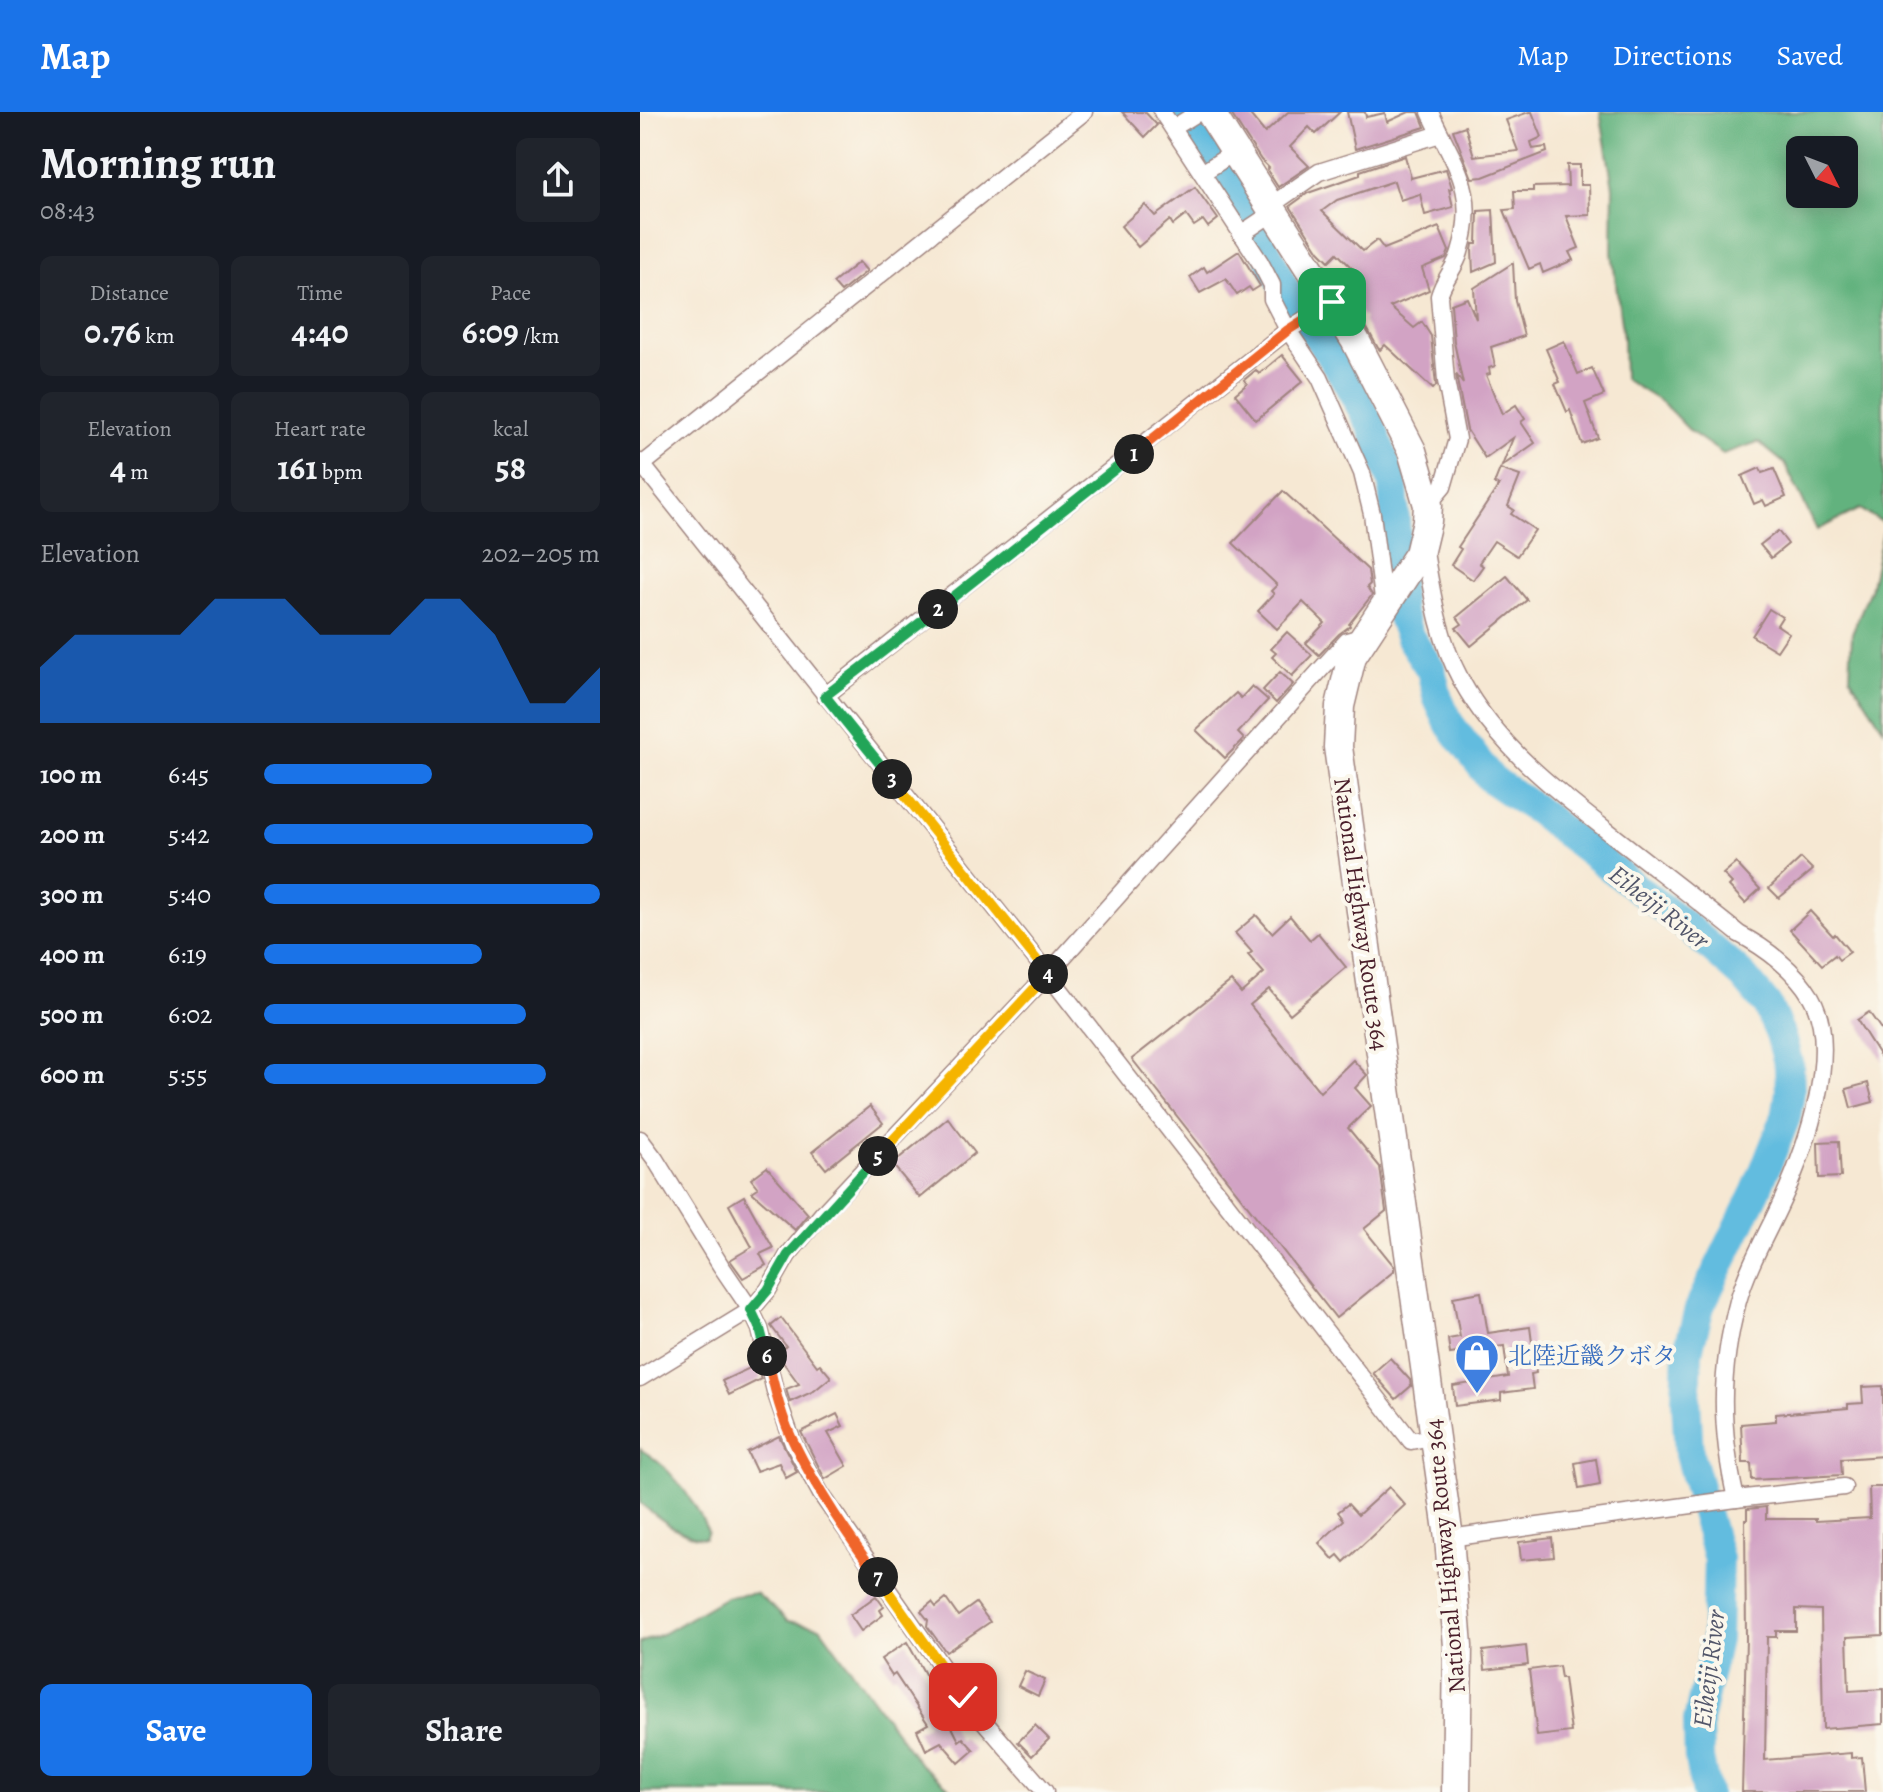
<!DOCTYPE html>
<meta charset="utf-8">
<style>
body{margin:0;font-family:Alegreya,"Noto Serif JP",serif;background:#20242c;color:#f1f3f6;height:100vh;display:flex;flex-direction:column;font-size:30px;white-space:nowrap}
*{box-sizing:border-box;margin:0}
p{font-size:26px;color:#9ea1a6}
.icon{flex:none;width:44px;height:44px;fill:none;stroke:currentColor;stroke-width:2;stroke-linecap:round;stroke-linejoin:round}
.map{position:relative;flex:1;overflow:hidden}
.side{display:flex;flex-direction:column;background:#171b24;width:640px}
.side>*{flex:none}
.needle{width:52px;rotate:132deg}
.fabs{position:absolute;left:1146px;top:24px;display:grid;gap:16px}
.fabs a{display:grid;place-items:center;width:72px;height:72px;border-radius:12px;background:#171b24;box-shadow:0 4px 20px #0003;font-size:40px}
.pin{position:absolute;display:grid;place-items:center;width:68px;height:68px;color:#fff;margin:-34px;border-radius:16px;box-shadow:0 4px 12px #0006}
.km{position:absolute;width:40px;height:40px;margin:-20px;border-radius:50%;background:#222;color:#fff;font-size:22px;line-height:40px;text-align:center}
.round{display:grid;place-items:center;flex:none;width:84px;height:84px;border-radius:12px;background:#20242c}
.headline{display:flex;align-items:center;justify-content:space-between;height:136px;padding:0 40px}
h1{font-size:44px;font-weight:600;line-height:60px}
.stats{display:grid;grid-template-columns:repeat(3,1fr);gap:12px;height:136px;padding:8px 40px}
.stats div{display:grid;align-content:center;border-radius:12px;background:#20242c;text-align:center}
.stats b{font-size:34px;font-weight:600}
.stats small{font-size:22px;font-weight:400}
.stats p{font-size:22px}
.chart{height:224px;padding:16px 40px}
.chart p{display:flex;justify-content:space-between}
.chart svg{width:100%;height:144px;margin-top:8px;fill:#1a73e8;opacity:.7}
.button{display:flex;gap:16px;margin-top:auto;padding:16px 40px}
.button a{flex:1;height:92px;border-radius:12px;background:#1a73e8;color:#fff;font-size:32px;font-weight:600;line-height:92px;text-align:center}
.button a+a{background:#20242c;color:#f1f3f6}
ul{padding:0 40px;list-style:none;font-size:26px}
li{display:grid;grid-template-columns:128px 96px 1fr;align-items:center;height:60px}
li i{height:20px;border-radius:10px;background:#1a73e8}
header{display:flex;align-items:center;gap:48px;box-sizing:border-box;height:112px;padding:0 40px;background:#1a73e8;color:#fff}
header strong{font-size:38px}
nav{display:flex;gap:44px;margin-inline-start:auto;font-size:28px}
main{display:flex;flex:1;min-height:0}
.map>svg:first-child{display:block}
</style>
<header>
<strong>Map</strong>
<nav><a>Map</a><a>Directions</a><a>Saved</a></nav>
</header>
<main>
<section class="side">
<div class="headline"><div><h1>Morning run</h1><p>08:43</p></div><a class="round"><svg class="icon" aria-label="share" viewBox="0 0 24 24"><path d="M12 15V3M7 8l5-5 5 5M5 13v7h14v-7"/></svg></a></div>
<div class="stats">
<div><p>Distance</p><b>0.76<small> km</small></b></div>
<div><p>Time</p><b>4:40</b></div>
<div><p>Pace</p><b>6:09<small> /km</small></b></div>
</div>
<div class="stats">
<div><p>Elevation</p><b>4<small> m</small></b></div>
<div><p>Heart rate</p><b>161<small> bpm</small></b></div>
<div><p>kcal</p><b>58</b></div>
</div>
<div class="chart"><p><span>Elevation</span>202–205 m</p>
<svg viewBox="0 0 160 44" preserveAspectRatio="none"><path d="M0 44V27L10 17L20 17L30 17L40 17L50 6L60 6L70 6L80 17L90 17L100 17L110 6L120 6L130 17L140 38L150 38L160 27V44z"/></svg>
</div>
<ul>
<li><b>100 m</b>6:45<i style="width:50%"></i></li>
<li><b>200 m</b>5:42<i style="width:98%"></i></li>
<li><b>300 m</b>5:40<i style="width:100%"></i></li>
<li><b>400 m</b>6:19<i style="width:65%"></i></li>
<li><b>500 m</b>6:02<i style="width:78%"></i></li>
<li><b>600 m</b>5:55<i style="width:84%"></i></li>
</ul>
<div class="button"><a>Save</a><a>Share</a></div>
</section>
<div class="map">
<svg width="1243" height="1680" viewBox="0 0 1243 1680">
<rect width="100%" height="100%" fill="#fbf7ec"/>
<filter id="ink" filterUnits="userSpaceOnUse"><feTurbulence type="fractalNoise" baseFrequency=".0125" numOctaves="2"/><feDisplacementMap in="SourceGraphic" scale="16" xChannelSelector="R" yChannelSelector="G"/><feConvolveMatrix kernelMatrix="1 2 1 2 8 2 1 2 1" color-interpolation-filters="sRGB"/></filter>
<filter id="wash" filterUnits="userSpaceOnUse"><feTurbulence type="fractalNoise" baseFrequency=".006" numOctaves="4" result="noise"/><feDisplacementMap in="SourceGraphic" scale="32" xChannelSelector="R" yChannelSelector="G"/><feGaussianBlur stdDeviation="1.8" result="paint"/><feColorMatrix in="noise" values="0 0 0 0 0 0 0 0 0 0 0 0 0 0 0 0 0 1.4 0 .05"/><feComposite in="paint" operator="in"/></filter>
<g filter="url(#wash)">
<rect width="100%" height="100%" fill="#f6e8d3"/>
<!-- forest -->
<g fill="#62b27e" stroke="#566854" stroke-width="2" fill-rule="evenodd">
<path d="M960 0H1243V411L1220 397 1177 418 1145 352 1118 330 1083 342 1051 320 1023 291 984 267 983 227 972 140 973 75ZM1160 38H1204V82H1160Z"/>
<path d="M1243 420V616L1210 565 1212 521 1230 478Z"/>
<path d="M0 1337C31 1355 53 1387 68 1419L65 1426C41 1425 18 1405 0 1391Z"/>
<path d="M116 1481 148 1509 180 1515 279 1651 315 1680H0V1531L24 1521 86 1485Z"/>
</g>
<g fill="none" stroke-linecap="round" stroke-linejoin="round">
<!-- river -->
<path stroke="#62bcdf" stroke-width="30" d="M536 0 585 65 609 103 645 177 702 261 731 313 753 371 760 501 770 526 791 558 798 587 809 611 851 667 895 697 1052 819 1103 864 1127 893 1140 922 1149 954 1150 980 1146 1005 1116 1079 1060 1194 1048 1239 1046 1288 1049 1342 1078 1447 1076 1527 1058 1609 1059 1648 1066 1680"/>
</g>
<g id="blocks">
<!-- building -->
<g fill="#d2a3c4">
<path d="M482 0H505L517 13 505 25Z"/>
<path d="M590 0H608L625 21 648 0H700L676 22 669 15 650 35 669 54 638 75 627 58 629 56 621 48Z"/>
<path d="M707 0H725L726 5 745 1 747 10 769 0H779L785 15 715 37Z"/>
<path d="M889 0H892L902 25 891 30 893 37 906 35 907 40 843 65 832 66 813 18 825 14 834 44 878 39 866 8Z"/>
<path d="M765 44 771 66 806 57 812 76 809 77 813 95 785 103 780 82 760 88 754 69 697 88 682 99 723 139 737 128 744 137 799 115 809 139 806 146 782 156 789 178 750 195 774 216 782 210 791 224 796 274 793 277 745 233 740 238 738 236 723 209 725 207 703 178 718 162 697 141 689 149 679 139 650 94 668 81 720 63V59Z"/>
<path d="M927 53H940V73H949L950 103 926 104 939 136 929 140 933 148 903 161 900 152 889 157 864 98 875 97 874 79H893V75L928 74Z"/>
<path d="M555 75 578 107 568 115 563 108 554 114 546 103 533 113 530 108 498 135 481 114 505 93 515 104Z"/>
<path d="M853 98 856 150 833 160 832 138 833 132H837L838 99Z"/>
<path d="M599 139 620 174 612 179 609 175 597 183 586 167 560 181 550 165 564 155 567 160Z"/>
<path d="M219 150 227 159 201 180 193 171Z"/>
<path d="M873 151 875 189 884 224 851 235 855 254 849 256 850 262 846 263 862 302 876 293 885 307 881 310 895 331 862 354 873 326 845 346 827 318 817 268 816 262 823 272 814 230 811 192 827 186 836 207 834 176Z"/>
<path d="M924 229 938 262 952 256 964 283 945 291 958 326 942 332 930 298 927 300 915 272 920 270 906 237Z"/>
<path d="M642 243 663 269 616 308 595 282 607 272 604 268 616 258 619 262Z"/>
<path d="M1120 356 1122 361 1134 357 1146 385 1126 394 1123 388 1114 392 1102 364Z"/>
<path d="M860 357 880 364 868 394 874 398 871 402 895 418 877 444 854 429 839 451 843 454 833 468 811 453 821 437 818 435 859 373 854 372Z"/>
<path d="M643 379 728 458 730 472 727 475 732 483 709 512 710 514 699 522 679 543 666 531 685 511 663 490 637 517 618 499 634 482 631 479 637 473 593 431Z"/>
<path d="M1138 419 1148 432 1131 446 1120 433Z"/>
<path d="M867 464 887 488 831 534 816 516 822 512 817 505Z"/>
<path d="M1129 497 1142 505 1137 513 1149 521 1137 539 1112 524Z"/>
<path d="M647 520 672 543 652 564 632 545 636 541 631 537Z"/>
<path d="M640 560 653 572 636 591 623 578Z"/>
<path d="M612 574 628 588 598 621 604 627 585 646 556 618 596 581 601 586Z"/>
<path d="M1161 746 1173 758 1139 786 1129 776Z"/>
<path d="M1096 751 1120 777 1105 791 1089 774 1092 771 1083 762Z"/>
<path d="M1170 799 1193 824 1195 822 1210 840 1199 848 1195 843 1182 853 1150 818Z"/>
<path d="M616 803 632 821 650 804 670 828 678 821 706 855 650 902 629 877 610 893 680 980 713 948 727 963 715 976 731 994 708 1016 740 1055 746 1099 724 1117 754 1154V1159L696 1206 492 947 591 869 601 881 624 861 608 843 612 840 595 821Z"/>
<path d="M1229 900 1243 920V949L1217 908Z"/>
<path d="M1228 971 1233 990 1211 996 1206 977Z"/>
<path d="M230 994 243 1011 186 1057 172 1040Z"/>
<path d="M308 1006 335 1041 280 1086 252 1052Z"/>
<path d="M1199 1029 1201 1065 1179 1066 1178 1030Z"/>
<path d="M127 1055 168 1102 155 1118 112 1080 118 1076 111 1067Z"/>
<path d="M104 1084 133 1136 120 1142 126 1153 103 1166 90 1148 112 1135 89 1093Z"/>
<path d="M841 1180 848 1221 890 1215 896 1261 891 1262 893 1277 861 1281V1288L815 1294 813 1274 868 1265 864 1234 810 1242 808 1227 820 1225 813 1185Z"/>
<path d="M141 1206 177 1254 180 1252 191 1265 174 1279 150 1290 146 1277 159 1272 137 1242 146 1234 131 1214Z"/>
<path d="M750 1246 770 1268 771 1274 756 1287 733 1261Z"/>
<path d="M116 1253 121 1267 89 1283 82 1269Z"/>
<path d="M1243 1274V1344L1201 1347 1202 1363 1112 1368 1111 1351H1103L1101 1312 1136 1309V1302L1208 1296V1292L1223 1291 1222 1275Z"/>
<path d="M197 1302 203 1314 188 1321 207 1354 185 1367 161 1320Z"/>
<path d="M139 1324 157 1360 146 1366 139 1351 116 1359 107 1340Z"/>
<path d="M956 1347 960 1373 939 1377 935 1351Z"/>
<path d="M749 1375 765 1393 704 1450 698 1443 693 1447 679 1431 704 1408 698 1400 708 1392 718 1403Z"/>
<path d="M1229 1375H1243V1523L1207 1525 1209 1579 1243 1577V1612L1183 1617 1181 1498 1156 1497V1519H1136V1525H1127L1125 1648 1211 1641V1646L1222 1645 1225 1680H1102L1106 1527 1105 1408H1107V1397L1126 1395V1407H1176V1409L1230 1406Z"/>
<path d="M912 1426 914 1445 881 1448 879 1430Z"/>
<path d="M236 1484 244 1495 240 1498 243 1503 221 1519 210 1503Z"/>
<path d="M306 1487 318 1504 336 1491 350 1510 306 1540 287 1514 288 1508 281 1499 292 1490 296 1495Z"/>
<path d="M267 1530 290 1571 297 1566 304 1578 296 1583 319 1629 323 1626 334 1638 319 1651 301 1630 286 1638 277 1618 288 1612 255 1562 252 1564 241 1547Z"/>
<path d="M886 1534 888 1553 845 1558 843 1539Z"/>
<path d="M919 1554 921 1566H924L931 1620 897 1624 889 1558Z"/>
<path d="M385 1559 405 1568 398 1584 378 1574Z"/>
<path d="M395 1613 409 1627 392 1644 378 1630Z"/>
</g>
</g>
</g>
<g filter="url(#ink)">
<use href="#blocks" fill-opacity="0" stroke="#a0847f" stroke-width="2"/>
<g fill="none" stroke-linecap="round" stroke-linejoin="round">
<!-- street casing -->
<g stroke="#a0847f" stroke-width="19">
<g id="street">
<path d="M522 0 620 150 632 173V187L648 218 680 266 722 361 732 402 744 494"/>
<path d="M533 16 559 0"/>
<path d="M562 61 596 39"/>
<path d="M630 94 679 60 800 22"/>
<path d="M601 122 634 100"/>
<path d="M0 350 408 862 771 1329 796 1324"/>
<path d="M2 353 444 0"/>
<path d="M788 393 803 375 817 327 806 269 799 184C803 168 816 155 820 140 839 78 814 53 790 0"/>
<path d="M784 434C792 480 798 526 821 568 857 634 916 679 974 724 1016 757 1058 789 1099 822 1126 836 1156 859 1171 885 1202 938 1165 1039 1142 1089 1127 1122 1108 1154 1098 1189 1079 1260 1080 1316 1096 1387"/>
<path d="M185 584 648 218 692 190"/>
<path d="M0 1027 15 1047 81 1154 111 1198 120 1217 135 1279 153 1331 181 1382 323 1585 405 1680"/>
<path d="M0 1266 111 1198 128 1178 148 1143 182 1102 408 862 683 555 707 529 718 526"/>
<path d="M809 1426 1096 1387 1204 1375"/>
</g>
</g>
<!-- highway casing -->
<g stroke="#a0847f" stroke-width="31">
<path id="highway" d="M570 0 715 228 772 339 788 393 787 409 779 442 712 544 700 594 698 635 809 1426 818 1534 816 1680"/>
</g>
<!-- street -->
<use href="#street" stroke="#fff" stroke-width="16"/>
<!-- highway -->
<use href="#highway" stroke="#fff" stroke-width="28"/>
</g>
</g>
<g fill="none" stroke-linecap="round" stroke-linejoin="round" filter="url(#ink)">
<!-- split-1 casing -->
<g stroke="#fff" stroke-width="16">
<path id="split-1" d="M494 342 648 218 692 190"/>
</g>
<!-- split-2 casing -->
<g stroke="#fff" stroke-width="16">
<path id="split-2" d="M298 497 494 342"/>
</g>
<!-- split-3 casing -->
<g stroke="#fff" stroke-width="16">
<path id="split-3" d="M252 667 185 584 298 497"/>
</g>
<!-- split-4 casing -->
<g stroke="#fff" stroke-width="16">
<path id="split-4" d="M252 667 408 862"/>
</g>
<!-- split-5 casing -->
<g stroke="#fff" stroke-width="16">
<path id="split-5" d="M238 1044 408 862"/>
</g>
<!-- split-6 casing -->
<g stroke="#fff" stroke-width="16">
<path id="split-6" d="M127 1244 120 1217 111 1198 128 1178 148 1143 238 1044"/>
</g>
<!-- split-7 casing -->
<g stroke="#fff" stroke-width="16">
<path id="split-7" d="M127 1244C134 1274 141 1306 155 1333 178 1380 208 1423 238 1465"/>
</g>
<!-- split-8 casing -->
<g stroke="#fff" stroke-width="16">
<path id="split-8" d="M238 1465 323 1585"/>
</g>
<!-- split-1 -->
<use href="#split-1" stroke="#f0652b" stroke-width="10"/>
<!-- split-2 -->
<use href="#split-2" stroke="#22a559" stroke-width="10"/>
<!-- split-3 -->
<use href="#split-3" stroke="#22a559" stroke-width="10"/>
<!-- split-4 -->
<use href="#split-4" stroke="#f5b400" stroke-width="10"/>
<!-- split-5 -->
<use href="#split-5" stroke="#f5b400" stroke-width="10"/>
<!-- split-6 -->
<use href="#split-6" stroke="#22a559" stroke-width="10"/>
<!-- split-7 -->
<use href="#split-7" stroke="#f0652b" stroke-width="10"/>
<!-- split-8 -->
<use href="#split-8" stroke="#f5b400" stroke-width="10"/>
</g>
<!-- icons -->
<defs>
<g id="shop-pin" transform="scale(2.3)"><path d="M0 17L-7.5 6A9.5 9.5 0 1 1 7.5 6Z" fill="#3f7fe0" stroke="#fbf7ec"/><path d="M-5-2.5h2.3a2.7 3.5 0 0 1 5.4 0H5L5.5 6h-11ZM-1.5-2.5h3a1.5 2.3 0 0 0-3 0Z" fill="#fff"/></g>
</defs>
<g fill-rule="evenodd">
<use href="#shop-pin" x="837" y="1244"/>
</g>
<g text-anchor="middle" dominant-baseline="central" stroke-width="8" stroke-linejoin="round" paint-order="stroke">
<!-- street labels -->
<g font-size="24" fill="#4a1f2b" stroke="#fbf7ec">
<text transform="translate(721 802) rotate(82)">National Highway Route 364</text>
<text transform="translate(805 1444) rotate(-95)">National Highway Route 364</text>
</g>
<!-- shop labels -->
<g font-size="24" fill="#366cbe" stroke="#fbf7ec" text-anchor="start">
<text x="868" y="1244">北陸近畿クボタ</text>
</g>
<!-- water labels -->
<g font-size="26" font-style="italic" fill="#52566a" stroke="#fbf7ec">
<text transform="translate(1019 795) rotate(38)">Eiheiji River</text>
<text transform="translate(1069 1557) rotate(-83)">Eiheiji River</text>
</g>
</g>
</svg>
<div class="fabs">
<a><svg class="needle" viewBox="-14 -14 28 28"><path d="M0-13l5 13h-10z" fill="#e53935"/><path d="M0 13l5-13h-10z" fill="#9ea1a6"/></svg></a>
</div>
<div class="pin" style="left:692px;top:190px;background:#1e9e55"><svg class="icon" aria-label="arrive" viewBox="0 0 24 24"><path d="M6 21V4h12l-3 4 3 4H6"/></svg></div>
<div class="pin" style="left:323px;top:1585px;background:#d93025"><svg class="icon" aria-label="check" viewBox="0 0 24 24"><path d="M5 12l5 5 9-10"/></svg></div>
<b class="km" style="left:494px;top:342px">1</b>
<b class="km" style="left:298px;top:497px">2</b>
<b class="km" style="left:252px;top:667px">3</b>
<b class="km" style="left:408px;top:862px">4</b>
<b class="km" style="left:238px;top:1044px">5</b>
<b class="km" style="left:127px;top:1244px">6</b>
<b class="km" style="left:238px;top:1465px">7</b>
</div>
</main>
